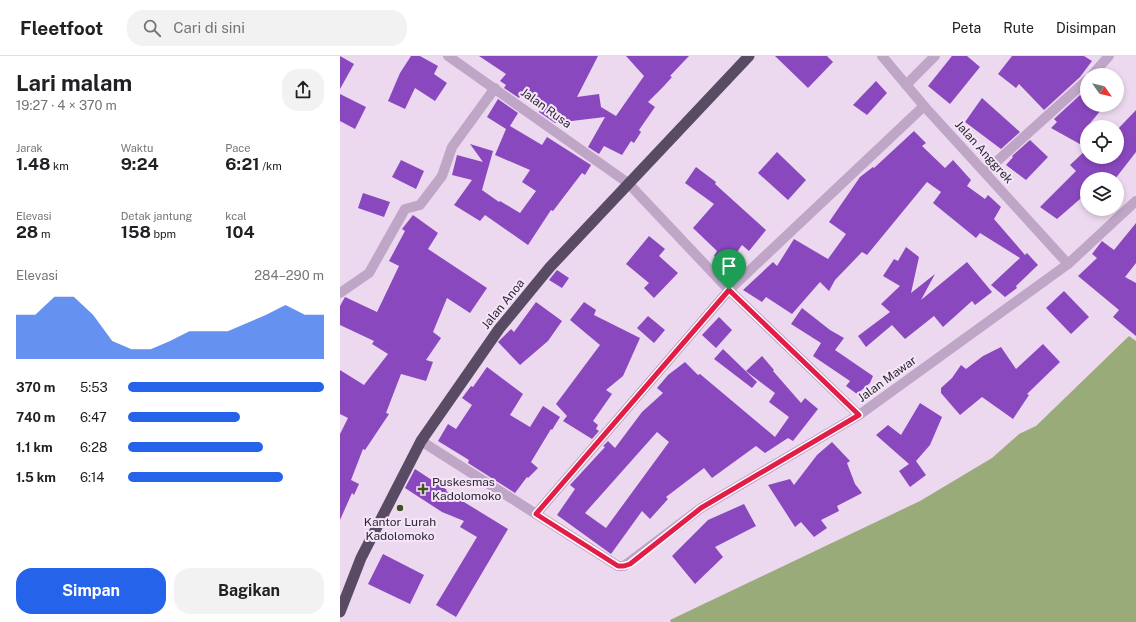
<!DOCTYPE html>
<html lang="id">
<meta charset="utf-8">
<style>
body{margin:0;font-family:"Public Sans",sans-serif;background:#f2f2f2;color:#202124;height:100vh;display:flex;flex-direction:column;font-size:15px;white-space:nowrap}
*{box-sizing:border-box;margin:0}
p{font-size:13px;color:#757577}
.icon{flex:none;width:22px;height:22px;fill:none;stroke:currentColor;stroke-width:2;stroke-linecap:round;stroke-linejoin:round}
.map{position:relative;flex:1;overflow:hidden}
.side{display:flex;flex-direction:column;background:#fff;width:340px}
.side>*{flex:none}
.needle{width:26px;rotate:124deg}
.fabs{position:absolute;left:740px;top:12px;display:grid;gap:8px}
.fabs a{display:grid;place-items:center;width:44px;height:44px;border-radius:50%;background:#fff;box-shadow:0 2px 6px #0003;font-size:20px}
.pin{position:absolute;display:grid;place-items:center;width:34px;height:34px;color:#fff;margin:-41px -17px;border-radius:50% 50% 50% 0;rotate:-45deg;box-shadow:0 0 4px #0007}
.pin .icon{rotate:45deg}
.round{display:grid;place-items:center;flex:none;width:42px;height:42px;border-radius:16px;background:#f2f2f2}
.overview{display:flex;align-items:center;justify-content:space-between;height:68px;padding:0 16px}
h1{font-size:22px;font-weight:700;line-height:30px}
.metrics{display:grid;grid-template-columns:repeat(3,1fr);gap:6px;height:68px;padding:4px 16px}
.metrics div{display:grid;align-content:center}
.metrics b{font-size:17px;font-weight:700}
.metrics small{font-size:11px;font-weight:400}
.metrics p{font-size:11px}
.chart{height:112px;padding:8px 16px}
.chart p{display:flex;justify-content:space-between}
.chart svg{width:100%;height:72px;margin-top:4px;fill:#2563eb;opacity:.7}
.primary-button{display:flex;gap:8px;margin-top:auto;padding:8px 16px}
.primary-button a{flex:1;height:46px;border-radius:16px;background:#2563eb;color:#fff;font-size:16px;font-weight:700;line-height:46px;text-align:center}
.primary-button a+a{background:#f2f2f2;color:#202124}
ul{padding:0 16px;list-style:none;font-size:13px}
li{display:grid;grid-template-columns:64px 48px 1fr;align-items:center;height:30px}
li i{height:10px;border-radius:5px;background:#2563eb}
header{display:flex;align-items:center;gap:24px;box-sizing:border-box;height:56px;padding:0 20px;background:#fff;border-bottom:1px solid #e0e0e0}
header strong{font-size:19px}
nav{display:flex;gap:22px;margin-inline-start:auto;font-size:14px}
.search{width:280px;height:36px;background:#f2f2f2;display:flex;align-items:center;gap:10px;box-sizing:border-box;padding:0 14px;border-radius:16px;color:#757577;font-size:15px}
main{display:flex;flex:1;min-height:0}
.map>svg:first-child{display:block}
</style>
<header>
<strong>Fleetfoot</strong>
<div class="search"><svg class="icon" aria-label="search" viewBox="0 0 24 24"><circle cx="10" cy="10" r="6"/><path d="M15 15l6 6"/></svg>Cari di sini</div>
<nav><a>Peta</a><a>Rute</a><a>Disimpan</a></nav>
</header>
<main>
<section class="side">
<div class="overview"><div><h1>Lari malam</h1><p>19:27 · 4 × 370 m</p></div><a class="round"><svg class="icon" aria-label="share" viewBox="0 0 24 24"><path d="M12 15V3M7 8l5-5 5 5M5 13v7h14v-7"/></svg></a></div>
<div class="metrics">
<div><p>Jarak</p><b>1.48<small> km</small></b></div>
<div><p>Waktu</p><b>9:24</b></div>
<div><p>Pace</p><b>6:21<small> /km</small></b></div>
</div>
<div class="metrics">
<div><p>Elevasi</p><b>28<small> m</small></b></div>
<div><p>Detak jantung</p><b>158<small> bpm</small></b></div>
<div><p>kcal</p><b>104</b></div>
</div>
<div class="chart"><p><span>Elevasi</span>284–290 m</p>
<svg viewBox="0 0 160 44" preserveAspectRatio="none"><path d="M0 44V17L10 17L20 6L30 6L40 17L50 33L60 38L70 38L80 33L90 27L100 27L110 27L120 22L130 17L140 11L150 17L160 17V44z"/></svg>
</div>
<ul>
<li><b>370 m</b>5:53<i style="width:100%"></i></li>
<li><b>740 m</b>6:47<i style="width:57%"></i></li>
<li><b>1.1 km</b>6:28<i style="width:69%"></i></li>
<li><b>1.5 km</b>6:14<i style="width:79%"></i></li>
</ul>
<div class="primary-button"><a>Simpan</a><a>Bagikan</a></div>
</section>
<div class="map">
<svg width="796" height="566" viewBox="0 0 796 566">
<rect width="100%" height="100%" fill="#ecd9ef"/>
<!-- water -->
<path fill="#9aab7a" d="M789 280 796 285V566H331L330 564 580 445 652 402 679 378 696 370Z"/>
<!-- building -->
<g fill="#8a48be" fill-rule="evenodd">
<path d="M0 0 14 8 0 33Z"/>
<path d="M71 0H80L98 10 94 18 107 27 95 45 75 32 65 53 48 45 60 17Z"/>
<path d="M139 0H258L237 41 259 38 261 51 276 60 304 20 286 0H349L330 20 332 21 324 30 308 46 315 51 299 74 301 76 294 87 291 85 282 99 264 90 259 98 248 91 265 61 215 67 199 56 205 47 185 32 179 42 164 32 166 29 160 25 166 18Z"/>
<path d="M435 0H487L493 6 468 32Z"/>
<path d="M612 0H627L640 11 610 48 588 30Z"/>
<path d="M672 0H744L752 5 740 21 704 54 679 28 676 32 658 18Z"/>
<path d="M536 25 547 37 527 59 513 49Z"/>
<path d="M0 38 26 51 15 73 0 65Z"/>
<path d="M740 39 747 44V49H754L761 54 747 71V92L711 72 717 66 714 63Z"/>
<path d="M642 42 680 76 661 93 625 66Z"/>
<path d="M158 43 178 57 170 70 202 89 207 81 251 109 245 119 242 117 213 155 211 154 188 189 145 159 140 165 114 149 132 124 112 119 117 99 143 106 130 88 153 95 142 134 159 146 160 145 180 157 196 135 182 126 190 114 155 99 166 73 147 61Z"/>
<path d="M796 54V96L775 123H747V137L717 163 700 151 736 115 730 109 747 93V101H777V74Z"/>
<path d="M574 75 586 87 582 90 605 112 613 104 631 124 627 130 645 143 648 139 661 151 654 163 685 199 687 197 698 209 676 230 677 232 665 241 651 229 680 202 640 177 636 182 593 147 601 136 587 126 527 199 522 196 495 224 489 235 480 226 452 258 426 241 422 246 403 234 433 206 437 210 454 183 488 203 506 178 489 166 520 121 533 111 534 112Z"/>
<path d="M690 84 708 101 686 124 666 109 673 101 672 100Z"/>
<path d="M437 96 466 124 448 144 418 117Z"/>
<path d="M61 104 84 115 76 133 52 121Z"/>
<path d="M356 111 376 126 375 128 426 174 409 195 402 189 388 209 374 200 377 195 353 172 374 148 345 127Z"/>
<path d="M23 137 50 146 44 161 18 152Z"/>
<path d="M73 159 98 177 88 193 147 232 130 257 107 242 93 276 101 282 86 304 93 306 86 325 61 318 46 357 49 358 25 394 23 393 11 424 19 428 14 439 12 437 0 464V378L8 362 0 358V314L24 329 48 298 32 288 34 285 0 269V250L5 241 37 256 59 210 49 205 65 175 62 173Z"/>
<path d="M796 167V207L785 221 796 227V280L773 261 779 254 738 220 757 202 752 198 762 185 774 194Z"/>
<path d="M309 180 325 193 319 200 338 217 314 242 304 232 309 227 286 208Z"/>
<path d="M566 191 579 201 571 237 595 218 581 244 627 206 652 236 635 249 632 245 603 271 594 260 565 283 552 269 526 291 518 280 550 256 541 248 560 230 543 220 554 203 558 205Z"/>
<path d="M217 214 229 222 222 232 209 224Z"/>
<path d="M724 235 749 261 731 278 706 252Z"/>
<path d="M196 246 222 265 208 285 180 309 158 286 171 273 174 276Z"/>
<path d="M244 246 256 254 254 259 300 282 283 320 266 334 272 338 253 365 258 369 256 373 259 375 252 383 223 365 227 360 216 348 260 289 230 264Z"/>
<path d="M462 252 490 274 504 282 495 294 533 320 530 327 517 338 506 330 510 325 473 300 481 287 451 268Z"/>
<path d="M308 260 325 274 314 287 297 272Z"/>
<path d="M379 261 392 274 376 292 362 279Z"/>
<path d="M703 288 720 306 687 338 689 339 673 363 642 341 620 359 601 337V332L612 322 621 309 626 313 643 300 661 291 676 313Z"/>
<path d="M383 293 417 326 412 332 374 303Z"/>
<path d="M422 300 434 314 433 315 461 347 465 342 478 353 453 385 448 382 425 397 416 390 372 422 364 412 326 441 328 443 310 463 302 455 271 498 217 459 235 433 230 429 265 391 263 390 268 385 275 392 302 356 323 337 317 332 328 319 345 306 358 319 360 318 435 381 449 361 429 346 435 337 406 315ZM317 376 329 386 266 472 245 457Z"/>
<path d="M147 311 183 338 170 359 190 371 203 350 220 361 212 374 211 373 191 406 198 412 188 422 187 421 175 437 128 407 129 404 98 385 108 368 116 373 132 349 122 342 131 330 133 331Z"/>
<path d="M580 347 602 361 590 389 576 405 586 419 570 431 559 415 569 408 536 379 548 369 561 379Z"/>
<path d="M492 386 510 405 507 407 515 428 522 437 497 450 499 455 481 464 487 472 474 481 461 466 455 471 428 429 450 423 454 429 477 399Z"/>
<path d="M75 413 107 434 106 435 168 473 116 561 96 549 137 481 120 471 124 465 102 456 65 432Z"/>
<path d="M404 448 416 470 375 491 383 501 355 528 332 500 368 464Z"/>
<path d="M43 498 84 519 70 548 28 528Z"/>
</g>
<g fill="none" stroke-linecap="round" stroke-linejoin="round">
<!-- minor -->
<g stroke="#bfa6c7" stroke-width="10">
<path d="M108 0 288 127 389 234 519 359"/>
<path d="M542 0 584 50 728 208"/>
<path d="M752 19 769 0"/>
<path d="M566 29 595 0"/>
<path d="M645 116 747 24"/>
<path d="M0 237 29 217 65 153 80 149 102 120 112 91 155 32"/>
<path d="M81 385 278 510H284L361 452 519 359 728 208 796 145"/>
<path d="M196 458 389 234 584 50"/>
</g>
<!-- trunk -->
<path stroke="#5a4b64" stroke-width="11" d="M0 556 21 502 81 385 159 273 210 211 409 0"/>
</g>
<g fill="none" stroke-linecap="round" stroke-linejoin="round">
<!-- route casing -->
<g stroke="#fff" stroke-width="8">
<path id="route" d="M389 234 519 359 361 452 290 508 284 510H278L196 458Z"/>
</g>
<!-- route -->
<use href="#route" stroke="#e11d48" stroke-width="5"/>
</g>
<!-- markers -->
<g fill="#3f521f" stroke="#f5e5f8" stroke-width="1.5">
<path d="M81 427h4v4h4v4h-4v4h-4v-4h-4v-4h4z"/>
<circle cx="60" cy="452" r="4"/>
</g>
<g text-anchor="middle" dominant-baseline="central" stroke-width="4" stroke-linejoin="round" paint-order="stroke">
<!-- street labels -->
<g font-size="12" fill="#2e2733" stroke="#f5e5f8">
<text transform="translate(206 52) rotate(36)">Jalan Rusa</text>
<text transform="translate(644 96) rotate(48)">Jalan Anggrek</text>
<text transform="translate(163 248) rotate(-51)">Jalan Anoa</text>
<text transform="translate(547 323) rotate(-36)">Jalan Mawar</text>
</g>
<!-- poi labels -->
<g font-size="12" fill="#2e2733" stroke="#f5e5f8" text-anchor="start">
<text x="92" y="426">Puskesmas<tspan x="92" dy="14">Kadolomoko</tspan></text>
<text x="60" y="466" text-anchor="middle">Kantor Lurah<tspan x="60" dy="14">Kadolomoko</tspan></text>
</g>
</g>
</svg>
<div class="fabs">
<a><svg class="needle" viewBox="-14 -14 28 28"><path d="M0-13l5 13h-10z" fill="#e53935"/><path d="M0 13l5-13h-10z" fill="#757577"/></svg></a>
<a><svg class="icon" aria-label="locate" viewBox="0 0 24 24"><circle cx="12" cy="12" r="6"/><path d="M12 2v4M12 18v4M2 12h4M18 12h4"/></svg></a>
<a><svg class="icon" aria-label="layers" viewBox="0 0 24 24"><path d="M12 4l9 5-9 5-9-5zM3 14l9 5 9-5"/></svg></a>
</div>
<div class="pin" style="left:389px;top:234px;background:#1e9e55"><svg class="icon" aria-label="arrive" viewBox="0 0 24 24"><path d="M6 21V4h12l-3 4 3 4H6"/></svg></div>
</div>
</main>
